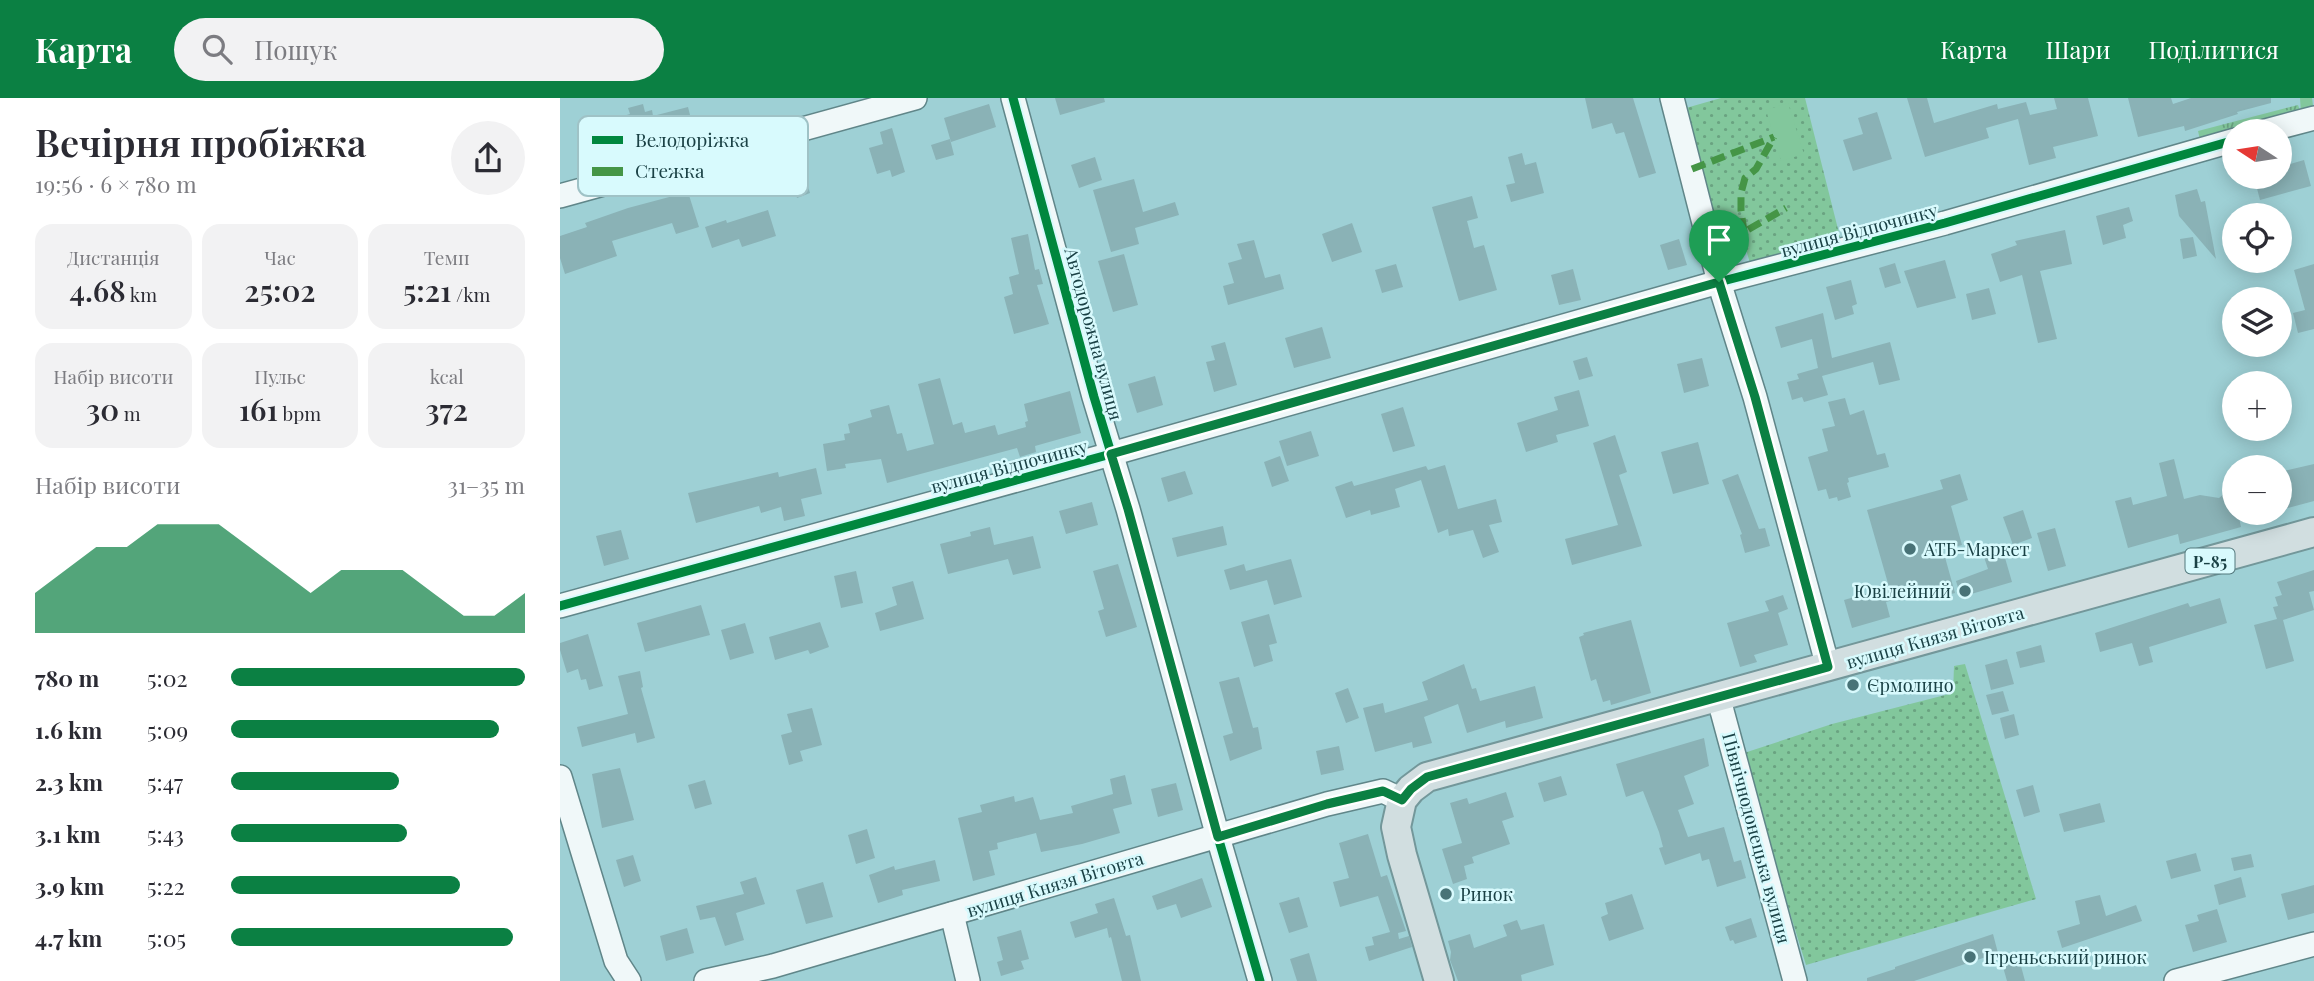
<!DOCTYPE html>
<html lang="uk">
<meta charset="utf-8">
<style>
body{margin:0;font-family:"Playfair Display",serif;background:#f2f2f3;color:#2b2b33;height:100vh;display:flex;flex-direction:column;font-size:26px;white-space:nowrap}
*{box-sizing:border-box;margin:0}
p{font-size:23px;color:#7c7c81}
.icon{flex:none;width:38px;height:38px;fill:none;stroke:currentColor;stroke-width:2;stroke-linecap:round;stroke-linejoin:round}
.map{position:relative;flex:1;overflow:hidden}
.sheet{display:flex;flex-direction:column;background:#fff;width:560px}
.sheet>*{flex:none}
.needle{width:46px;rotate:282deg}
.buttons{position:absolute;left:1662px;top:21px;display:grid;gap:14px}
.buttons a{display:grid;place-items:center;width:70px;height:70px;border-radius:50%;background:#fff;box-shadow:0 4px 18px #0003;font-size:35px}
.pin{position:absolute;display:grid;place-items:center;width:60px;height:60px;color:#fff;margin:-72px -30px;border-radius:50% 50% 50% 0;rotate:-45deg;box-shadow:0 0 7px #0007}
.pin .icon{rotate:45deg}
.round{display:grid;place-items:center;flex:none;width:74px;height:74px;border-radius:37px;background:#f2f2f3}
.head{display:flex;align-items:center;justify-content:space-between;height:119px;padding:0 35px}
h1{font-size:38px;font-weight:600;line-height:52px}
.figures{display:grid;grid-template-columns:repeat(3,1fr);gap:10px;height:119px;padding:7px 35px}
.figures div{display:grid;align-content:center;border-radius:18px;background:#f2f2f3;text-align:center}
.figures b{font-size:30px;font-weight:600}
.figures small{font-size:19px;font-weight:400}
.figures p{font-size:19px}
.chart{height:196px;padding:14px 35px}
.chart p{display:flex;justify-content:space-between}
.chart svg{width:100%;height:126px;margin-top:7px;fill:#0b8043;opacity:.7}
ul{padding:0 35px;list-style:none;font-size:23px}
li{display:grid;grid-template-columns:112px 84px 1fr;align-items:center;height:52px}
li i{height:18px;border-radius:9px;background:#0b8043}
header{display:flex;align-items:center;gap:42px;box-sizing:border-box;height:98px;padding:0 35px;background:#0b8043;color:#fff}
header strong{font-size:33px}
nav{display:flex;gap:38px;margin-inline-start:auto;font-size:24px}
.search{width:490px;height:63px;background:#f2f2f3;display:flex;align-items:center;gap:18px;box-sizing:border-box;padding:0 24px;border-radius:38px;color:#7c7c81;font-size:26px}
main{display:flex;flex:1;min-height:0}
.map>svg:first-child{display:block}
</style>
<header>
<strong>Карта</strong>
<div class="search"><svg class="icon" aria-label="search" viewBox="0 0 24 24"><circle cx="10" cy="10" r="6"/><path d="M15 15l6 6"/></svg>Пошук</div>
<nav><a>Карта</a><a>Шари</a><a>Поділитися</a></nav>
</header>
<main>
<section class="sheet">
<div class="head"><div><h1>Вечірня пробіжка</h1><p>19:56 · 6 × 780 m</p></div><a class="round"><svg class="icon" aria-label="share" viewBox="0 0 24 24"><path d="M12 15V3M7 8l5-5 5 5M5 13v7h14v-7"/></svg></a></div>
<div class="figures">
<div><p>Дистанція</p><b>4.68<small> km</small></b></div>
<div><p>Час</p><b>25:02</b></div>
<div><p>Темп</p><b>5:21<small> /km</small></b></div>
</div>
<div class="figures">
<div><p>Набір висоти</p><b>30<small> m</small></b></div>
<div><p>Пульс</p><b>161<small> bpm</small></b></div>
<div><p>kcal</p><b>372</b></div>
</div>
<div class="chart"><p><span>Набір висоти</span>31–35 m</p>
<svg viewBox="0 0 160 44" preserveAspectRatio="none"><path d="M0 44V30L10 22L20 14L30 14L40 6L50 6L60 6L70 14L80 22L90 30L100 22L110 22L120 22L130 30L140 38L150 38L160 30V44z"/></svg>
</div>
<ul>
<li><b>780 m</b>5:02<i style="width:100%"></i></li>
<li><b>1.6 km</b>5:09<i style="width:91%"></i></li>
<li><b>2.3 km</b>5:47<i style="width:57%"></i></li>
<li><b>3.1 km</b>5:43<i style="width:60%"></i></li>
<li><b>3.9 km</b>5:22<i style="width:78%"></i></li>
<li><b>4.7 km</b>5:05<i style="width:96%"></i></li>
</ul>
</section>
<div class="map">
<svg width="1754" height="883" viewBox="0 0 1754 883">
<defs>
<pattern id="grass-tufts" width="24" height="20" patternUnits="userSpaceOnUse" patternTransform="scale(1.75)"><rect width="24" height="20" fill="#82c79c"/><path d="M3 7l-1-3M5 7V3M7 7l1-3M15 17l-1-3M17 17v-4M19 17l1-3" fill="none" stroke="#6aa381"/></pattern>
<pattern id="park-dots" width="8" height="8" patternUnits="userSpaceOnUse" patternTransform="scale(1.75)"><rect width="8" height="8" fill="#82c79c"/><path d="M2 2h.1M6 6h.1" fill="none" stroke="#6aa381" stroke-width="1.8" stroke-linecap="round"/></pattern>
</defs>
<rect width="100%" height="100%" fill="#9ed0d5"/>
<!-- grass -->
<path fill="url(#grass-tufts)" d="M1740 0H1752L1754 15 1689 33H1675L1641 46 1638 33 1738 7 1741 15Z"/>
<!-- park -->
<g fill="url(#park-dots)">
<path d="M1161 0H1245L1280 139 1190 165 1184 145 1162 147 1126 10Z"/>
<path d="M1405 566 1476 801 1246 867 1181 656 1272 626 1393 595 1394 568Z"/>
</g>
<!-- pitch -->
<path fill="#82c79c" d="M1228 5 1244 56 1221 63 1206 12Z"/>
<!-- building -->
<g fill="#8ab2b6">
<path d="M495 0H544L545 4 500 17Z"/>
<path d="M1025 0H1073L1096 75 1079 80 1064 34 1056 36 1052 25 1032 31Z"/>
<path d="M1347 0H1367L1374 25 1437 6 1438 11 1466 4 1470 17 1497 11 1494 0H1528L1538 38 1493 49 1496 60 1469 67 1458 21 1426 30 1429 40 1365 59Z"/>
<path d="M1568 0H1611L1613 6 1631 0H1711V5L1677 14 1678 16 1625 33 1624 28 1578 39Z"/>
<path d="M83 6 85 14 92 12 93 18 128 9 133 29 108 35 107 30 64 43 65 46 27 57 19 31 70 16 68 10Z"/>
<path d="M429 6 436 29 391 44 384 20Z"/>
<path d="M1317 14 1332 61 1293 73 1283 42 1303 36 1298 20Z"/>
<path d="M332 30 345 74 332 79 330 72 317 76 309 50 323 46 320 34Z"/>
<path d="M390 41 394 57 376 62 371 47Z"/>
<path d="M237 53 250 95 237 100 224 57Z"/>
<path d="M962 55 965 67 976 64 984 95 951 104 946 87 955 85 948 59Z"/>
<path d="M535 59 542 82 519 90 511 67Z"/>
<path d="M1744 62 1751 88 1700 102 1694 79H1720V69Z"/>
<path d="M574 81 583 114 615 104 619 117 575 130 579 146 551 154 533 92Z"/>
<path d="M1637 91 1641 104 1645 103 1656 161 1619 118 1615 97Z"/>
<path d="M128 94 139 129 116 136 112 125 52 143 57 158 5 176 0 160V138L27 129 25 125 68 110Z"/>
<path d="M912 98 918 120 907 123 914 150 924 147 937 192 899 203 872 109Z"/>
<path d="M1569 109 1573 123 1563 127 1566 140 1543 147 1536 118Z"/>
<path d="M208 112 216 138 182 149 179 141 152 150 145 129 166 122 167 125Z"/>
<path d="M792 125 802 154 772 164 762 136Z"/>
<path d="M1505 132 1512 166 1480 173 1497 241 1478 245 1462 177 1440 184 1431 156 1457 147 1455 143Z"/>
<path d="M468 136 475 172 479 171 483 186 477 187 489 226 454 236 444 199 453 196 449 179 459 176 451 140Z"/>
<path d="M1633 139 1637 158 1623 161 1620 141Z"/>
<path d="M1119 141 1127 167 1108 172 1100 147Z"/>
<path d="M694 142 705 180 720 176 724 191 668 207 663 188 674 185 668 165 682 161 677 146Z"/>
<path d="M564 156 578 207 553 214 538 163Z"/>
<path d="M1385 162 1396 200 1357 210 1344 173Z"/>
<path d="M1335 165 1341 185 1325 190 1319 170Z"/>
<path d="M836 166 843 189 822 195 815 172Z"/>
<path d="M1754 166V231L1738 235 1733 215 1745 212 1734 172Z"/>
<path d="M1013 171 1021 202 999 207 991 177Z"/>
<path d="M1291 182 1297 206 1292 208 1294 216 1275 222 1266 189Z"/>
<path d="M1429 190 1436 216 1412 222 1406 196Z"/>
<path d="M1263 215 1272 260 1330 244 1340 282 1319 287 1313 264 1262 278 1268 297 1244 304 1242 299 1232 302 1227 284 1239 281 1237 276 1258 270 1252 241 1221 250 1215 229Z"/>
<path d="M762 229 771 260 734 270 725 240Z"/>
<path d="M665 244 677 287 654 294 646 264 655 262 651 248Z"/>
<path d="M1027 259 1033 278 1019 282 1013 263Z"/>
<path d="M1142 260 1149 288 1124 295 1117 266Z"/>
<path d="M595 278 603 307 577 315 568 286Z"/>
<path d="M380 280 393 327 402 324 405 335 435 327 438 337 466 329 465 324 468 323 464 306 510 293 521 335 475 348 476 354 460 359 457 350 327 385 321 361 285 366 286 370 267 373 263 346 285 342 284 336 290 335 288 326 312 319 310 312 329 307 337 336 342 335 347 353 374 346 358 286Z"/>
<path d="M1019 292 1029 328 996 337 998 344 966 354 957 325 998 312 994 299Z"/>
<path d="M1285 300 1290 317 1304 312 1317 357 1325 355 1329 369 1288 380 1289 384 1287 385 1291 399 1278 403 1277 399 1269 401 1266 391 1258 393 1248 359 1268 353 1262 331 1275 328 1268 304Z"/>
<path d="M843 309 855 348 833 354 821 316Z"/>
<path d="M751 333 759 358 727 368 719 343Z"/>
<path d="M1055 337 1067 374 1059 377 1082 448 1012 467 1005 441 1058 427 1033 345Z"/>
<path d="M1138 344 1149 386 1113 396 1101 354Z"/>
<path d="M720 358 729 383 712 389 704 364Z"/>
<path d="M1614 361 1624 401 1640 397 1659 400 1671 390 1675 415H1678L1681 429 1620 446 1618 436 1568 450 1555 403 1571 399 1573 407 1607 398 1599 365Z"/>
<path d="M1754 366V403L1720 412V374Z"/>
<path d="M885 367 898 411 936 401 942 424 929 427 939 454 923 460 913 432 889 438 888 431 878 435 861 382 835 391 840 409 811 417 810 412 786 420 775 389 792 383 794 388 866 368 868 372Z"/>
<path d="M256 370 262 396 241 401 245 418 224 423 221 409 201 415 199 408 136 425 128 395 218 374 219 379Z"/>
<path d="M625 373 633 396 608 404 601 380Z"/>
<path d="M1178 376 1199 431 1205 430 1210 448 1185 455 1180 437 1182 436 1162 382Z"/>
<path d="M1400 376 1408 402 1391 408 1402 447 1383 452 1395 495 1379 499 1376 490 1326 504 1330 519 1292 530 1284 502 1329 489 1307 412 1383 391 1380 382Z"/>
<path d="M532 404 538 427 506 436 499 413Z"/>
<path d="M1463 412 1472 440 1453 447 1443 419Z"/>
<path d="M663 428 667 447 617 459 612 440Z"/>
<path d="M430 429 434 447 473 438 481 470 453 477 448 461 388 476 380 446 411 438 410 434Z"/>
<path d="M1495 430 1506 468 1488 473 1477 435Z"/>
<path d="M61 432 69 461 44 468 36 438Z"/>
<path d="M1443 453 1452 484 1401 499 1396 483 1428 471 1424 459Z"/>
<path d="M731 461 742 499 714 507 707 482 670 492 664 472 684 466 686 473Z"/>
<path d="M558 466 577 529 546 539 538 513 544 511 533 473Z"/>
<path d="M1754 472V493L1749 494 1754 512 1723 522 1734 563 1706 571 1694 527 1717 521 1713 509 1718 508 1715 499 1722 497 1717 484Z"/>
<path d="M296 473 303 505 281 510 274 478Z"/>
<path d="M353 483 364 521 320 533 315 515 337 507 332 489Z"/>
<path d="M1223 497 1228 511 1218 515 1228 547 1194 557 1197 564 1180 569 1167 525 1209 513 1205 503Z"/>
<path d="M1660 500 1667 525 1589 549 1593 564 1579 568 1572 545 1540 554 1535 535 1628 505 1630 509Z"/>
<path d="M141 507 150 537 85 554 77 525Z"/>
<path d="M709 516 717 545 709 547 713 563 694 569 681 524Z"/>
<path d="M1071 522 1091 595 1051 607 1050 602 1043 604 1036 581 1031 583 1019 539 1024 537 1023 535Z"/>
<path d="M260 524 269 549 250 556 248 552 215 562 209 539Z"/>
<path d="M185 525 194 555 170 562 161 532Z"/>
<path d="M28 536 43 588 29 592 26 581 21 582 18 571 7 575 0 552V545Z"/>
<path d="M1481 547 1485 564 1460 570 1456 554Z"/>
<path d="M1447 561 1454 586 1431 592 1425 567Z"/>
<path d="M904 566 912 591 916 590 920 603 975 588 983 620 946 630 945 623 907 635 898 606 864 619 872 645 853 650 852 644 815 654 803 610 823 605 825 615 868 602 862 584Z"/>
<path d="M80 573 83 589 81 590 95 640 77 645 75 635 22 649 17 629 68 616 58 578Z"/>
<path d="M679 579 693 630 698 629 702 651 670 663 663 638 673 635 659 584Z"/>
<path d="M788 590 799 620 786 625 775 595Z"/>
<path d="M1443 593 1449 613 1432 617 1426 597Z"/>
<path d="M252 610 262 647 240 653 243 663 229 667 221 637 232 634 227 616Z"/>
<path d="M1454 616 1459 637 1445 641 1440 620Z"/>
<path d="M1144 640 1149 668 1124 678 1134 706 1118 712 1128 739 1164 729 1174 764 1181 762 1186 780 1157 789 1149 761 1142 763 1140 755 1105 767 1099 750 1103 749 1099 734 1083 693 1066 699 1056 666Z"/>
<path d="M779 648 784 672 761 677 756 653Z"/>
<path d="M60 670 74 722 42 730 32 676Z"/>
<path d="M565 677 572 706 553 711 560 735 522 746 481 754 476 735 437 745 438 751 429 753 435 777 413 783 398 720 422 714 420 707 454 698 455 704 473 699 480 722 513 715 511 708 553 696 550 681Z"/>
<path d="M1001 678 1007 697 984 704 978 685Z"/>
<path d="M145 682 152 706 135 711 128 687Z"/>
<path d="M616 685 623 712 598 719 591 691Z"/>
<path d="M1473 687 1480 714 1464 719 1456 692Z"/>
<path d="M946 694 954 719 942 723 950 746 912 759 914 765 904 768 907 781 893 786 882 751 902 745 890 705 907 700 909 706Z"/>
<path d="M1540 705 1545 724 1504 734 1499 716Z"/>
<path d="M307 731 315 760 296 766 288 737Z"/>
<path d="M808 736 821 779 827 777 846 833 838 835 839 841 849 838 852 849 809 863 805 849 814 847 812 839 830 834 818 798 780 809 773 784 789 780 779 745Z"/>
<path d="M1636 755 1641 773 1611 781 1606 763Z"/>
<path d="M1691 756 1694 769 1674 773 1671 760Z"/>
<path d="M73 757 81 783 64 789 56 762Z"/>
<path d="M375 762 380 783 342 792 343 797 318 805 309 777 334 768 335 772Z"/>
<path d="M196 779 205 806 176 815 184 842 165 848 155 819 140 822 136 808 184 796 180 784Z"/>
<path d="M1681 779 1686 799 1659 807 1654 787Z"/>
<path d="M642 780 652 809 621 820 616 806 597 812 592 798Z"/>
<path d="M263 784 273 819 246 826 236 792Z"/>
<path d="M1754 787V815L1728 822 1721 796Z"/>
<path d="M1072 796 1084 831 1049 843 1041 819 1048 816 1045 805Z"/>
<path d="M1540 797 1546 818 1576 807 1582 823 1502 850 1497 833 1520 826 1515 803Z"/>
<path d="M739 799 748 829 729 835 719 805Z"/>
<path d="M554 800 566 838 570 837 581 883H562L551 839 549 840 547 830 515 840 510 824 538 815 535 806Z"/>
<path d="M1657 811 1667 844 1633 854 1625 827 1639 823 1637 817Z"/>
<path d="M1191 820 1197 839 1175 846 1173 842 1170 843 1165 829Z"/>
<path d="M957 822 961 832 984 826 994 867 961 877 962 883H898L890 862 891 854 888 843 910 836 914 850 947 838 943 827Z"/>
<path d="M127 830 134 855 106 863 100 838Z"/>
<path d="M461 832 469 861 461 863 464 871 441 878 437 864 443 862 437 839Z"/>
<path d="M1433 836 1438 855 1354 883H1307V880L1335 871V869Z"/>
<path d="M749 855 757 883H737L730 861Z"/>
<path d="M1458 857 1465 883H1447L1441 862Z"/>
</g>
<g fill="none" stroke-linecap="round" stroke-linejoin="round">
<!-- minor casing -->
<g stroke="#608689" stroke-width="26">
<g id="minor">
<path d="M453 0 534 299 568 411 658 739 700 883"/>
<path d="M1112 0 1159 184 1195 299 1268 569"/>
<path d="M1705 33 1754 20"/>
<path d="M0 98 355 0"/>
<path d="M0 508 551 356 1159 184 1385 125 1675 42"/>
<path d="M1158 598 1235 883"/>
<path d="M0 679 56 863 69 883"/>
<path d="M392 816 408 883"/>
<path d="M146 883 213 868 767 706 823 693 842 702"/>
<path d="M1616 883 1754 846"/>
</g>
</g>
<!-- major casing -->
<g stroke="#73979a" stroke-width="32">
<path id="major" d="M879 883 842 757 836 729 842 702 851 691 867 679 1754 434"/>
</g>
<!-- minor -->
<use href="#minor" stroke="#f0f8f9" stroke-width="23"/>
<!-- major -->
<use href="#major" stroke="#d1dee0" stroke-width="28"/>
<!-- quiet -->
<g stroke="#459546" stroke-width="7" stroke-dasharray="14 7" stroke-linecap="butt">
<path d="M1132 71 1214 39"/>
<path d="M1184 134 1181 112V95L1185 80 1196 71 1214 39"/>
<path d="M1149 146 1184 134 1226 110"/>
</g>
<!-- cycleway casing -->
<g stroke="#d8fafd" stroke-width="13">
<g id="cycleway">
<path d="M453 0 534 299 568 411 658 739 700 883"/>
<path d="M0 508 551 356 1159 184 1385 125 1675 42"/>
</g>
</g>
<!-- cycleway -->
<use href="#cycleway" stroke="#00873e" stroke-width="9"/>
</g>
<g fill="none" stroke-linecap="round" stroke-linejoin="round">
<!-- route casing -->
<g stroke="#fff" stroke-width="14">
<path id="route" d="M1159 184 1195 299 1268 569 867 679 851 691 842 702 823 693 767 706 658 739 568 411 551 356Z"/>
</g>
<!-- route -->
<use href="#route" stroke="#0b8043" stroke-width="9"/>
</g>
<!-- markers -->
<g fill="#487377" stroke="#d8fafd" stroke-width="2.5">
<circle cx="1350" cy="451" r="7"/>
<circle cx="1405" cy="493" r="7"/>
<circle cx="1293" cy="587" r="7"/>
<circle cx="886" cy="796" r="7"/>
<circle cx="1410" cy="859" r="7"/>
</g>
<g text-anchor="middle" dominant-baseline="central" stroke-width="5" stroke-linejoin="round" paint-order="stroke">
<!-- shield labels -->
<rect fill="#d8fafd" stroke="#53787c" stroke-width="2" x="1625.5" y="450.5" width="49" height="25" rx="5"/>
<g font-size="16" font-weight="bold" fill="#1a4145">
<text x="1650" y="463">Р-85</text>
</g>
<!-- street labels -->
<g font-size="18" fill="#1a4145" stroke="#d8fafd">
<text transform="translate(1299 132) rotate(-15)">вулиця Відпочинку</text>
<text transform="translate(534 236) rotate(75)">Автодорожна вулиця</text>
<text transform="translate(449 368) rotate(-15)">вулиця Відпочинку</text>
<text transform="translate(1375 539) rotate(-16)">вулиця Князя Вітовта</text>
<text transform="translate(1197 740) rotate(75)">Північнодонецька вулиця</text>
<text transform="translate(495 786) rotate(-17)">вулиця Князя Вітовта</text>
</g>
<!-- poi labels -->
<g font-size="18" fill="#1a4145" stroke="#d8fafd" text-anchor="start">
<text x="1364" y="451">АТБ-Маркет</text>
<text x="1391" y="493" text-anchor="end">Ювілейний</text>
<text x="1307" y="587">Єрмолино</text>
<text x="900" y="796">Ринок</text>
<text x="1424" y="859">Ігреньський ринок</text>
</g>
</g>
<!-- legend -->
<rect x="18" y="18" width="230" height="80" rx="10" fill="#d8fafd" stroke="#9fc2c6" stroke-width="2"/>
<rect x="32" y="38" width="31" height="8" fill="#00873e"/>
<rect x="32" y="69" width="31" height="9" fill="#459546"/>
<g font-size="19" fill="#1a4145">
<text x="75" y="49">Велодоріжка</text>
<text x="75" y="80">Стежка</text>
</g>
</svg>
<div class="buttons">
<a><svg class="needle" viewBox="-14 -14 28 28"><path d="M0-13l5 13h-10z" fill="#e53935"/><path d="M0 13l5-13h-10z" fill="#7c7c81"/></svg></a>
<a><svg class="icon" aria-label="locate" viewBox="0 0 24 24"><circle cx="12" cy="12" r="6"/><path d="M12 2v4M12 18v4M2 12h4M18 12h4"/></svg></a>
<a><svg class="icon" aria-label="layers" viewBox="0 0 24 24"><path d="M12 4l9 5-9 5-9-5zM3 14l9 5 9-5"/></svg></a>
<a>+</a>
<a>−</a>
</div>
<div class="pin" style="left:1159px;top:184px;background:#1e9e55"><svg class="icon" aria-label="arrive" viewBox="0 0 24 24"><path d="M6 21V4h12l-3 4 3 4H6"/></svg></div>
</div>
</main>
